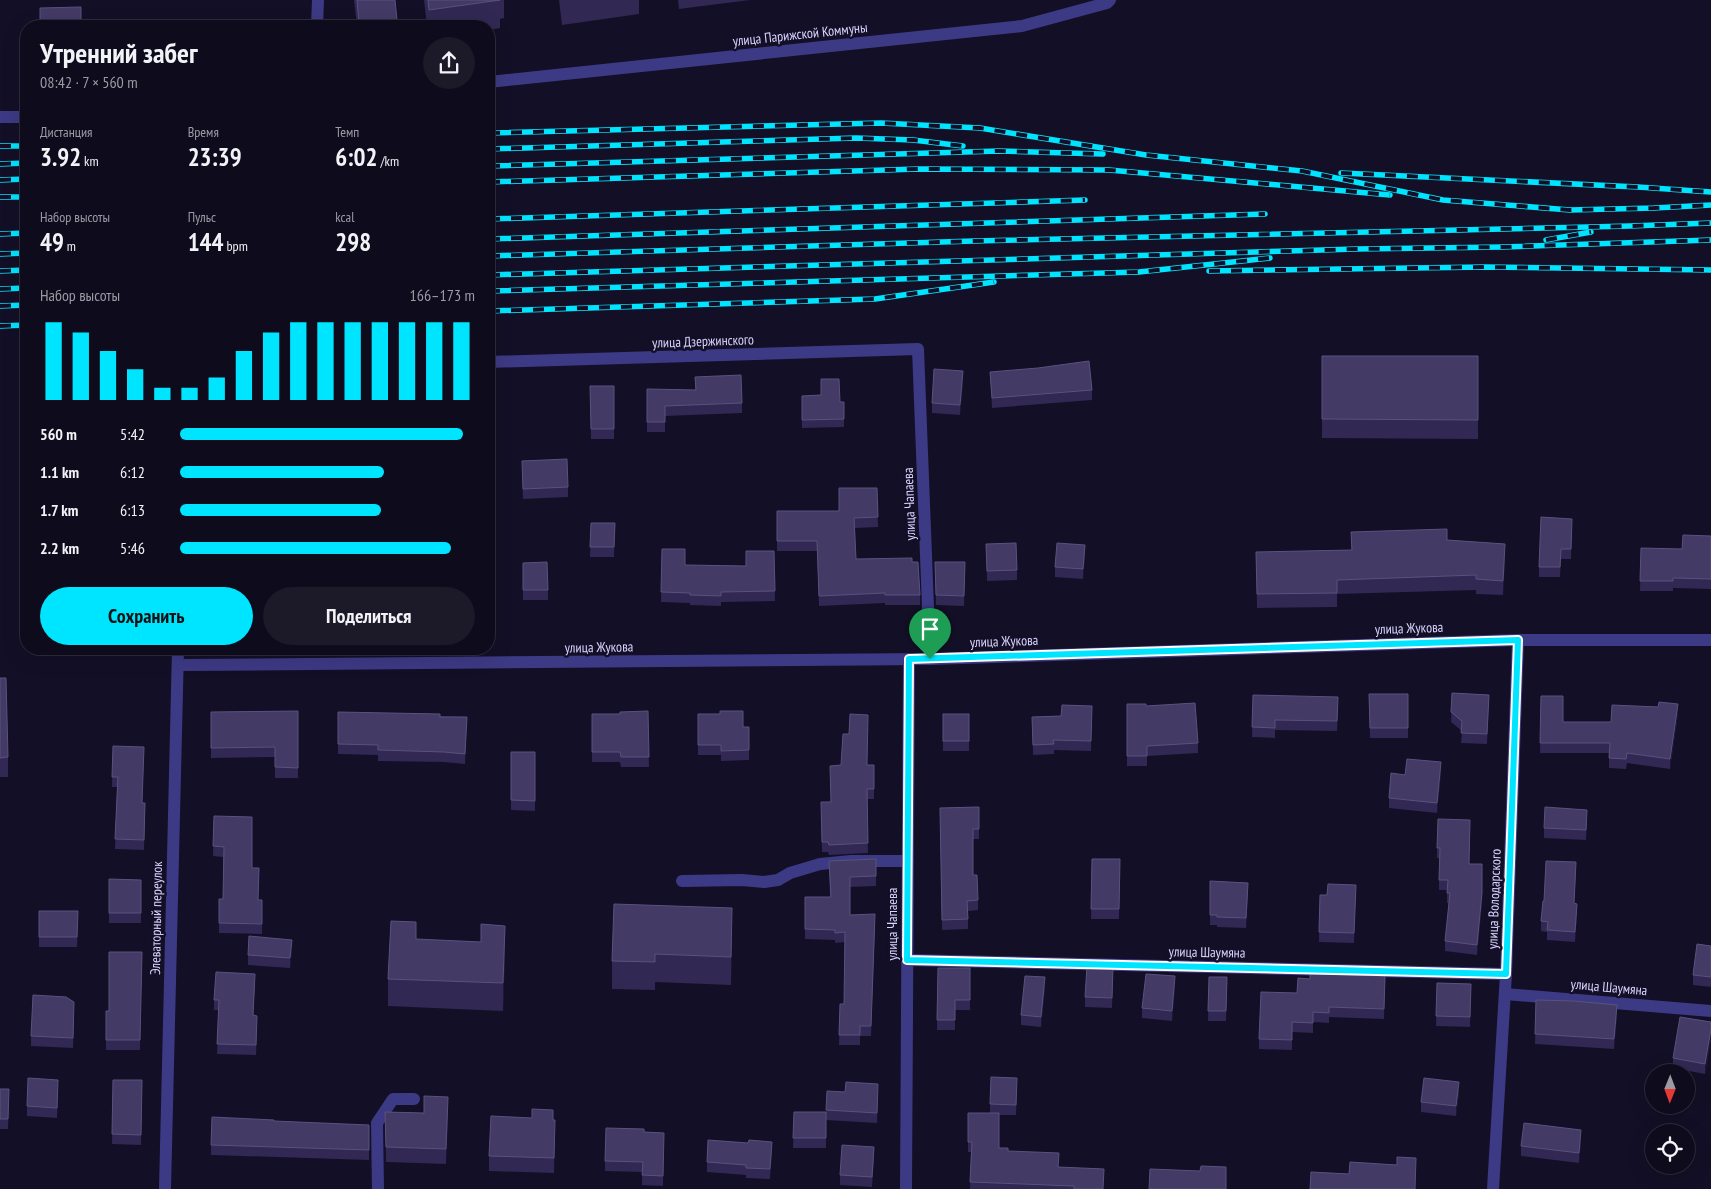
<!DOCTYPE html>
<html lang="ru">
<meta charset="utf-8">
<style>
body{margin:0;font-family:"PT Sans Narrow",sans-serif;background:#1c1929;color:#f1f3f6;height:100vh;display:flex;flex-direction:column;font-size:19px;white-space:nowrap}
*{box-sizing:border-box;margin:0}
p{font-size:16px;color:#9b9ba3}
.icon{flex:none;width:28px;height:28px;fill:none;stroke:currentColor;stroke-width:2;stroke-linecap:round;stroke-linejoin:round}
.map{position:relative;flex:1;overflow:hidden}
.side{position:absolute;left:20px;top:20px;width:475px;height:635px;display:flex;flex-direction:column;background:#0e0b1c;border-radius:20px;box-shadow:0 5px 20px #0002,0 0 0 1px #2e2b3b}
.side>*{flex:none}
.needle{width:32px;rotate:181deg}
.buttons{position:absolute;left:1645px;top:1064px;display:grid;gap:10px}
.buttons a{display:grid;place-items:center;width:50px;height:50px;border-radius:50%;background:#0e0b1c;box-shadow:0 5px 20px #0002,0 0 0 1px #2e2b3b;font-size:25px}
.pin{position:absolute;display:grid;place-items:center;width:42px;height:42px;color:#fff;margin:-51px -21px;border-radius:50% 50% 50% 0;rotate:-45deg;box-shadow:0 0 5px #0007}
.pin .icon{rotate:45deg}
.round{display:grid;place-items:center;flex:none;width:52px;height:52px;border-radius:26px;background:#1c1929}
.summary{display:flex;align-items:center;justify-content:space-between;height:85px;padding:0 20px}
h1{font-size:28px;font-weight:700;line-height:38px}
.stats{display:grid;grid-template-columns:repeat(3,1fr);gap:8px;height:85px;padding:5px 20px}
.stats div{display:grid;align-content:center}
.stats b{font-size:25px;font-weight:700}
.stats small{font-size:14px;font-weight:400}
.stats p{font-size:14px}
.chart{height:140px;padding:10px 20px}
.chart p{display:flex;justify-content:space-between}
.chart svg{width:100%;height:90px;margin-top:5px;stroke:#00e5ff;stroke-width:6}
.primary-button{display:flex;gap:10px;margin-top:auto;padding:10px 20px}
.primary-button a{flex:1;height:58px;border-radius:30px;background:#00e5ff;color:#111;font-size:20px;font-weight:700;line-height:58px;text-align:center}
.primary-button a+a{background:#1c1929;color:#f1f3f6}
ul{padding:0 20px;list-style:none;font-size:16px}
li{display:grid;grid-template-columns:80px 60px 1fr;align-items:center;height:38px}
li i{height:12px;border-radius:6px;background:#00e5ff}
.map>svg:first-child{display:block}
</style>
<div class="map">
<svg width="1711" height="1189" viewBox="0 0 1711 1189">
<rect width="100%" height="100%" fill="#130f26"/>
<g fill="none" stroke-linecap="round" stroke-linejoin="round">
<!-- service -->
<g stroke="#3d3a85" stroke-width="12">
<path d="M682 881 742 880 764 882 778 880 790 873 820 864 851 861H908"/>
<path d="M378 1189 377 1123 393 1099H414"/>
</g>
<!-- minor -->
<g stroke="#3d3a85" stroke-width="12">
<path d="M317 26 318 0"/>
<path d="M489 82 1022 26 1107 3 1110 0"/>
<path d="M0 117H26"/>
<path d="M489 362 918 349 930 659"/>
<path d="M178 665 930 659 1518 640H1711"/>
<path d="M907 960 1506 974"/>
<path d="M1505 994 1711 1011"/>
<path d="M165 1189 178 649"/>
<path d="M906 1189 909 659"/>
<path d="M1493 1189 1506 974 1518 640"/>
</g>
<!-- rail casing -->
<g stroke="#00e5ff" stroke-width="5.5">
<g id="rail">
<path d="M489 133 881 123 980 128 1146 155 1302 171 1443 200 1570 210 1654 208 1711 205"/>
<path d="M0 146H26"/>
<path d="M489 149 856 138 913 140 963 146"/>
<path d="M0 164 26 163"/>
<path d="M489 166 999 151 1103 154"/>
<path d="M1341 173 1638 187 1711 192"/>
<path d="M0 180 26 179"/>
<path d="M489 182 919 169 1109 170 1390 195"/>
<path d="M0 197H26"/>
<path d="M489 219 1085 200"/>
<path d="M0 234 26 233"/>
<path d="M489 239 1265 214"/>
<path d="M1546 240 1591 232"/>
<path d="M0 254 26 253"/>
<path d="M489 256 974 241 1630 226 1711 223"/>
<path d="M0 271 26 270"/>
<path d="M1209 271 1485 267 1711 270"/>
<path d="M489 275 1357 249 1503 247 1711 240"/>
<path d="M0 289 26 288"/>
<path d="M489 291 1139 272 1270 258"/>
<path d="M0 306 26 305"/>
<path d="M489 311 875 299 994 282"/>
<path d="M0 326 26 325"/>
</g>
</g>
<!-- rail -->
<use href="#rail" stroke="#130f26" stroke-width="4" stroke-dasharray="11" stroke-linecap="butt"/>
</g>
<!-- wall -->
<g fill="#312854">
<path d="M354 0H395L397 26H357Z"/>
<path d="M424 0H504V18L500 19V28L489 30V26H427Z"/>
<path d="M559 0H639V14L562 25Z"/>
<path d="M678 0H750L679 9Z"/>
<path d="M1322 356H1478V439L1322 438Z"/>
<path d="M990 372 1092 390V400L992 408Z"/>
<path d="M695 377 742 403V413L665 416V432H647V389L695 390Z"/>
<path d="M963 381 960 415 932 413V403Z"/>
<path d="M590 386H614V439H591Z"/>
<path d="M489 395 490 439H489Z"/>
<path d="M802 396 840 402H844V427L802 428Z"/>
<path d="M522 471 568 487V497L523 499Z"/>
<path d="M877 488 878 527 855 528 856 559 912 562 920 595V605H885V603L819 606 817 551H777V511H839Z"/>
<path d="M591 523H615L614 557H590Z"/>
<path d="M1572 529 1571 559H1561L1560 577H1539V567Z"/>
<path d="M1351 532 1447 540 1505 558 1503 595 1476 594V590L1337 594V607L1257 608 1256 552 1351 550Z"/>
<path d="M1711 536V589L1673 588V591H1640L1641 548 1682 549Z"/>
<path d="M986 544 1017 570V580L987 581Z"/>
<path d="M662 549 685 565 746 566 774 551 775 601 721 602V606L690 605V603L661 602Z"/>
<path d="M1085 555 1083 579 1055 577V567Z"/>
<path d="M935 562H965L964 606 936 605Z"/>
<path d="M523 563 548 590V600H523Z"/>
<path d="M113 649H146L145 655 113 654Z"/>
<path d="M0 678 8 757V777H0Z"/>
<path d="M1452 693 1489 695 1487 744 1461 743 1462 731 1451 722Z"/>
<path d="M1369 694H1408V738H1370Z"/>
<path d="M1253 695 1338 707 1337 731 1275 730V738L1252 737Z"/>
<path d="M1541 696 1563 722H1611L1678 714 1670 769 1627 763 1626 769 1609 768V753H1540Z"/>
<path d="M1127 704 1146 706 1198 743V753L1147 756V766H1127Z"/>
<path d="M1092 706 1091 751 1054 750V754L1033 755 1032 717 1061 716Z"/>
<path d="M298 711V778H275V757L211 758V712Z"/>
<path d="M648 711 649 767H621L620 762H592V714H620Z"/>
<path d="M338 712 467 717 465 764 444 762 378 761V755L338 754Z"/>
<path d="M698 714 743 727H749V760L721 761V755H698Z"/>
<rect x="943" y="714" width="26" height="37"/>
<path d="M113 746 142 803 145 813 144 850 115 849 117 787H112Z"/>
<path d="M511 752H535V811L511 810Z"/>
<path d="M841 765H874V799H867L868 853 829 855 828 852H822L821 812 830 802Z"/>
<path d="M1441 772 1437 813 1389 808V798L1405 775Z"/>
<path d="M979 807V839H973V875L978 900V910L968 911V929L942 930 940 808Z"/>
<path d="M214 816 252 868 258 900H262V934L219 933V899H223V857L213 856Z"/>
<path d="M1587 820 1586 840 1544 838V828Z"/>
<path d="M1470 830 1469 864 1482 903 1477 955 1445 951V941L1449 903H1447V890H1439V858H1437V848Z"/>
<path d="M876 859V886L850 887V915L875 924 871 1036H860V1045H839L840 1004H844L845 942 835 943V940L805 939V897H830L829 861Z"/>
<path d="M1092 859H1120L1119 919H1091Z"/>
<path d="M1576 872 1574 903 1577 914 1575 942 1547 940V932L1541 931V921L1544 901Z"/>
<path d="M109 879 141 880V923H109Z"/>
<path d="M1210 881 1248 893 1246 928 1217 927V925H1210Z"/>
<path d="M1356 885 1354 943 1319 942 1320 895H1327Z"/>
<path d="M39 911 78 921 77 947H39Z"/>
<path d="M732 936 731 985 655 982V990L612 989V961Z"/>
<path d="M416 939 481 942 505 953 503 1011 388 1006V979Z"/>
<path d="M1711 946V987L1693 985V975Z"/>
<path d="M292 950 290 968 248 965V955Z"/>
<path d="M142 952 140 1050H106V1011H109Z"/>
<path d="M938 968H970V1010H955V1030H937Z"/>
<path d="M1385 976 1384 1019 1329 1017V1023L1313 1022V1033L1292 1032V1050L1259 1049V1039L1297 993 1310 979Z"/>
<path d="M1113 977 1112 1008 1085 1007V997Z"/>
<path d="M1209 977H1227L1226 1021H1208Z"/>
<path d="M1437 983 1471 984 1470 1027 1436 1026Z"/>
<path d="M255 984 253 1015 257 1026 256 1055 217 1054 219 1010H214V1000Z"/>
<path d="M1175 986 1172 1021 1142 1018V1008Z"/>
<path d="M1045 987 1041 1027 1021 1025V1015Z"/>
<path d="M1536 1000 1617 1015 1614 1049 1535 1044Z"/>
<path d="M74 1012 73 1048 31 1046V1036Z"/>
<path d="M1711 1022V1039L1705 1074 1673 1068V1058Z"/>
<path d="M113 1080H142L141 1145 112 1144Z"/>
<path d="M1017 1088 1016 1115H999V1148L1059 1167 1104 1169 1103 1189H970L971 1152H968V1113H990V1104Z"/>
<path d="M0 1089 9 1099 8 1129H0Z"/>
<path d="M58 1090 57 1118 27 1116V1106Z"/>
<path d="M845 1092 878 1094 877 1123 826 1120V1110Z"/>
<path d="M1459 1092 1456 1116 1421 1112V1102Z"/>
<path d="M385 1112 424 1113 448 1112 446 1164 386 1162Z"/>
<path d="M794 1112H826V1148H793Z"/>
<path d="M553 1120 555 1135 554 1173 489 1171V1156Z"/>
<path d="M274 1121 369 1150V1160L211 1155V1145Z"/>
<path d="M644 1132 664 1133 663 1186 642 1185V1172L605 1171V1161Z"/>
<path d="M1581 1140 1579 1163 1521 1156V1146Z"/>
<path d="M748 1143 772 1152 770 1179 746 1178V1175L707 1172V1162Z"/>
<path d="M874 1157 872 1187 840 1185V1175Z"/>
</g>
<!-- shaded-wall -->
<g fill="#1d163a">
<path d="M963 371V381L960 415V405Z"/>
<path d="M1505 544V558L1503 595V581Z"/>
<path d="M1085 545V555L1083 579V569Z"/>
<path d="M1678 704V714L1670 769V759Z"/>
<path d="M1441 762V772L1437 813V803Z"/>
<path d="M1482 864V903L1477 955V945Z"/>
<path d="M1577 904V914L1575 942V932Z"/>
<path d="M732 908V936L731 985V957Z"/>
<path d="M505 926V953L503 1011V983Z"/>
<path d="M292 940V950L290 968V958Z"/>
<path d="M1175 976V986L1172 1021V1011Z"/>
<path d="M1045 977V987L1041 1027V1017Z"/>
<path d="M1617 1005V1015L1614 1049V1039Z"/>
<path d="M1711 1029V1039L1705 1074V1064Z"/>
<path d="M1459 1082V1092L1456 1116V1106Z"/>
<path d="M448 1097V1112L446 1164V1149Z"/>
<path d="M555 1120V1135L554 1173V1158Z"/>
<path d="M1581 1130V1140L1579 1163V1153Z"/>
<path d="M772 1142V1152L770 1179V1169Z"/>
</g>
<!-- building -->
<g fill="#433a66" stroke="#5a527e">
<path d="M357 0H395L397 20 359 23Z"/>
<path d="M428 0H500L429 10Z"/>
<path d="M81 7V25H91V26H40V8Z"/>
<path d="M1322 356H1478V420L1322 419Z"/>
<path d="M1089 361 1092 390 992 398 990 372 1038 368Z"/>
<path d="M934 369 963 371 960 405 932 403Z"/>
<path d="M741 375 742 403 665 406V422H647V389L696 390 695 377Z"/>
<path d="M821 379H839L840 402H844V419L802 420V396L821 395Z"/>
<path d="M590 386H614V429H591Z"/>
<path d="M489 395 490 429H489Z"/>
<path d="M567 459 568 487 523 489 522 461Z"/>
<path d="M839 488H877L878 517 854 518 856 559 912 558V562H918L920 595H885V593L819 596 817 541H777V511H839Z"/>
<path d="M1541 517 1572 519 1571 549H1561L1560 567H1539Z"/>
<path d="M591 523H615L614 547H590Z"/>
<path d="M1447 529V540L1505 544 1503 581 1476 579V575L1337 580V593L1257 594 1256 552 1352 550 1351 532Z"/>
<path d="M1683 535 1711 536V579L1673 578V581H1640L1641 548 1682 549Z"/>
<path d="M1016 543 1017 570 987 571 986 544Z"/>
<path d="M1057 543 1085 545 1083 569 1055 567Z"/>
<path d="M662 549H685V565L746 566V551H774L775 591 721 592V596L690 595V593L661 592Z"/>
<path d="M547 562 548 590H523V563Z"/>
<path d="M935 562H965L964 596 936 595Z"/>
<path d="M0 678H6L8 757 0 758Z"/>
<path d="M1452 693 1489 695 1487 734 1461 733 1462 721 1451 712Z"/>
<path d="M1369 694H1408V728H1370Z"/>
<path d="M1253 695 1338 697 1337 721 1275 720V728L1252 727Z"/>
<path d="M1541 696H1563V722H1611L1612 705 1658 707 1659 702 1678 704 1670 759 1627 753 1626 759 1609 758 1610 743H1540Z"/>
<path d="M1195 703 1198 743 1147 746V756H1127V704H1146V706Z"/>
<path d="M1062 705 1092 706 1091 741 1053 740 1054 744 1033 745 1032 717 1061 716Z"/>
<path d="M298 711V768L275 767V747L211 748V712Z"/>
<path d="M648 711 649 757H621L620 752H592V714H620V712Z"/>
<path d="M720 711H743V727H749V750L721 751V745H698V714H720Z"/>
<path d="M338 712 440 714V717H467L465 754 444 752 378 750V745L338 744Z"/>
<path d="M850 714 868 715 867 765H874V789H867L868 843 829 845 828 842H822L821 802H831L830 766 841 765 843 734H849Z"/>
<rect x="943" y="714" width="26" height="27"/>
<path d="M113 746 144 747 142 803H145L144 840 115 839 118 777H112Z"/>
<path d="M511 752H535V801L511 800Z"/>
<path d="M1407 759 1441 762 1437 803 1389 798 1391 773 1405 775Z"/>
<path d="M979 807V829H973V875H977L978 900 967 901 968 919 942 920 940 808Z"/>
<path d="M1545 807 1587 810 1586 830 1544 828Z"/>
<path d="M214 816 252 817V868H259L258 900H262V924L219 923V899H223L224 847 213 846Z"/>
<path d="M1438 819 1470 820 1469 864H1482V893L1477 945 1445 941 1450 893H1447L1448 880H1439L1440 848H1437Z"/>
<path d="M876 859V876L850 877V915L875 914 871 1026H860V1035H839L840 1004H844L845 932 835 933V930L805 929V897H831L829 861Z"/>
<path d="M1092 859H1120L1119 909H1091Z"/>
<path d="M1546 861 1576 862 1574 903 1577 904 1575 932 1547 930 1548 922 1541 921 1543 901H1544Z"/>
<path d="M109 879 141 880V913H109Z"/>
<path d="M1210 881 1248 883 1246 918 1217 917V915H1210Z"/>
<path d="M1328 884 1356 885 1354 933 1319 932 1320 895H1327Z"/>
<path d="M614 904 732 908 731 957 655 954V962L612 961Z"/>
<path d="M39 911H78L77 937H39Z"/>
<path d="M391 921 416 922V939L481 942V924L505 926 503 983 388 979Z"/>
<path d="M249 936 292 940 290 958 248 955Z"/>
<path d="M1697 944 1711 946V977L1693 975Z"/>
<path d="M109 952H142L140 1040H106V1011H109Z"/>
<path d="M1087 966 1113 967 1112 998 1085 997Z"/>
<path d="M938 968H970V1000H955V1020H937Z"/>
<path d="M216 972 255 974 253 1015 257 1016 256 1045 217 1044 219 1000H214Z"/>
<path d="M1146 974 1175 976 1172 1011 1142 1008Z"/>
<path d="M1310 974 1385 976 1384 1009 1329 1007V1013L1313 1012V1023L1292 1022V1040L1259 1039 1261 992 1297 993 1298 978 1310 979Z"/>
<path d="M1025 976 1045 977 1041 1017 1021 1015Z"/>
<path d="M1209 977H1227L1226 1011H1208Z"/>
<path d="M1437 983 1471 984 1470 1017 1436 1016Z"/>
<path d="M33 995 66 997 74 1002 73 1038 31 1036Z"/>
<path d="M1536 1000 1574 1001 1617 1005 1614 1039 1535 1034Z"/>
<path d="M1680 1017 1711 1022V1029L1705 1064 1673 1058Z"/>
<path d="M991 1077 1017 1078 1016 1105 990 1104Z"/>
<path d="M28 1078 58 1080 57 1108 27 1106Z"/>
<path d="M1424 1078 1459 1082 1456 1106 1421 1102Z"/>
<path d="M113 1080H142L141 1135 112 1134Z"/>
<path d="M846 1082 878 1084 877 1113 826 1110 827 1091 845 1092Z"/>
<path d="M0 1089H9L8 1119H0Z"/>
<path d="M424 1096 448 1097 446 1149 386 1147 385 1112 424 1113Z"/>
<path d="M532 1109 553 1110V1120H555L554 1158 489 1156 491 1116 532 1118Z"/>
<path d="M794 1112H826V1138H793Z"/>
<path d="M968 1113H999V1148H1008V1151L1059 1153 1058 1167 1104 1169 1103 1189H1074V1186L970 1182 972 1142H968Z"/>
<path d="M212 1117 274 1120V1121L369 1125V1150L211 1145Z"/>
<path d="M1524 1123 1581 1130 1579 1153 1521 1146Z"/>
<path d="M606 1128 644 1129V1132L664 1133 663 1176 642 1175 643 1162 605 1161Z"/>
<path d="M708 1140 748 1143 749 1140 772 1142 770 1169 746 1168V1165L707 1162Z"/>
<path d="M842 1145 874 1147 872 1177 840 1175Z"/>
<path d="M1397 1157 1416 1158 1415 1189H1310L1311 1172 1349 1174 1350 1162 1397 1165Z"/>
<path d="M1201 1166 1226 1167V1189H1149L1150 1169 1200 1171Z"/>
</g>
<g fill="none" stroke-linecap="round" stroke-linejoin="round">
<!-- route casing -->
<g stroke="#fff" stroke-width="10">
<path id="route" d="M1518 640 1506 974 907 960 909 659Z"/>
</g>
<!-- route -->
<use href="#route" stroke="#00e5ff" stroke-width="6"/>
</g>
<g text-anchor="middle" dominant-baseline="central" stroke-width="5" stroke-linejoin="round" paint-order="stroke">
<!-- street labels -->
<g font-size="14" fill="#d9d4ff" stroke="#130f26">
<text transform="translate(800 34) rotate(-6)">улица Парижской Коммуны</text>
<text transform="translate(703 341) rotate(-2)">улица Дзержинского</text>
<text transform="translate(909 504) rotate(-92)">улица Чапаева</text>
<text transform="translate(1409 628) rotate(-2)">улица Жукова</text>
<text transform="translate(1004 641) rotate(-2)">улица Жукова</text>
<text transform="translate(599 647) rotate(-1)">улица Жукова</text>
<text transform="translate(1494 899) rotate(-88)">улица Володарского</text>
<text transform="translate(156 918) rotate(-89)">Элеваторный переулок</text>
<text transform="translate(892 924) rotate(-90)">улица Чапаева</text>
<text transform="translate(1207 952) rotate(1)">улица Шаумяна</text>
<text transform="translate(1609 987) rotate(5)">улица Шаумяна</text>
</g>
</g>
</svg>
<div class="buttons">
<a><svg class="needle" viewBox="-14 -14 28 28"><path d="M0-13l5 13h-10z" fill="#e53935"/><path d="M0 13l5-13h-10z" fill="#9b9ba3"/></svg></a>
<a><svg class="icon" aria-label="locate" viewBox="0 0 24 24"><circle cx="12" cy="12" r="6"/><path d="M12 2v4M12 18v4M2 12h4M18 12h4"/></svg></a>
</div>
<div class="pin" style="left:930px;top:659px;background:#1e9e55"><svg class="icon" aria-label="arrive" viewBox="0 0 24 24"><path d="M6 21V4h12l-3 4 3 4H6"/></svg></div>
<section class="side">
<div class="summary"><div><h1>Утренний забег</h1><p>08:42 · 7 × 560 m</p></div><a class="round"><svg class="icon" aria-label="share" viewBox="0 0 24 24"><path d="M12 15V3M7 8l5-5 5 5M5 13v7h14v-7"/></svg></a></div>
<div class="stats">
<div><p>Дистанция</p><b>3.92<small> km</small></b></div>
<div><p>Время</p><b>23:39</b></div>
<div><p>Темп</p><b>6:02<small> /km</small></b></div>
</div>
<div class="stats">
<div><p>Набор высоты</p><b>49<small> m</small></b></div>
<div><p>Пульс</p><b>144<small> bpm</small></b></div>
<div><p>kcal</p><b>298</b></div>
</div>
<div class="chart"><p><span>Набор высоты</span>166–173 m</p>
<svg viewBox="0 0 160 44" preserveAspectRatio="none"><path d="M5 44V6M15 44V11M25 44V20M35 44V29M45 44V38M55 44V38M65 44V33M75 44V20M85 44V11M95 44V6M105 44V6M115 44V6M125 44V6M135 44V6M145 44V6M155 44V6"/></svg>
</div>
<ul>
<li><b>560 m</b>5:42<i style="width:96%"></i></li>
<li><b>1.1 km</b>6:12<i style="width:69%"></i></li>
<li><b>1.7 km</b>6:13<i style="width:68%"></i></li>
<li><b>2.2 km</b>5:46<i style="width:92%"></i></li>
</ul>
<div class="primary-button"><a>Сохранить</a><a>Поделиться</a></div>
</section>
</div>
